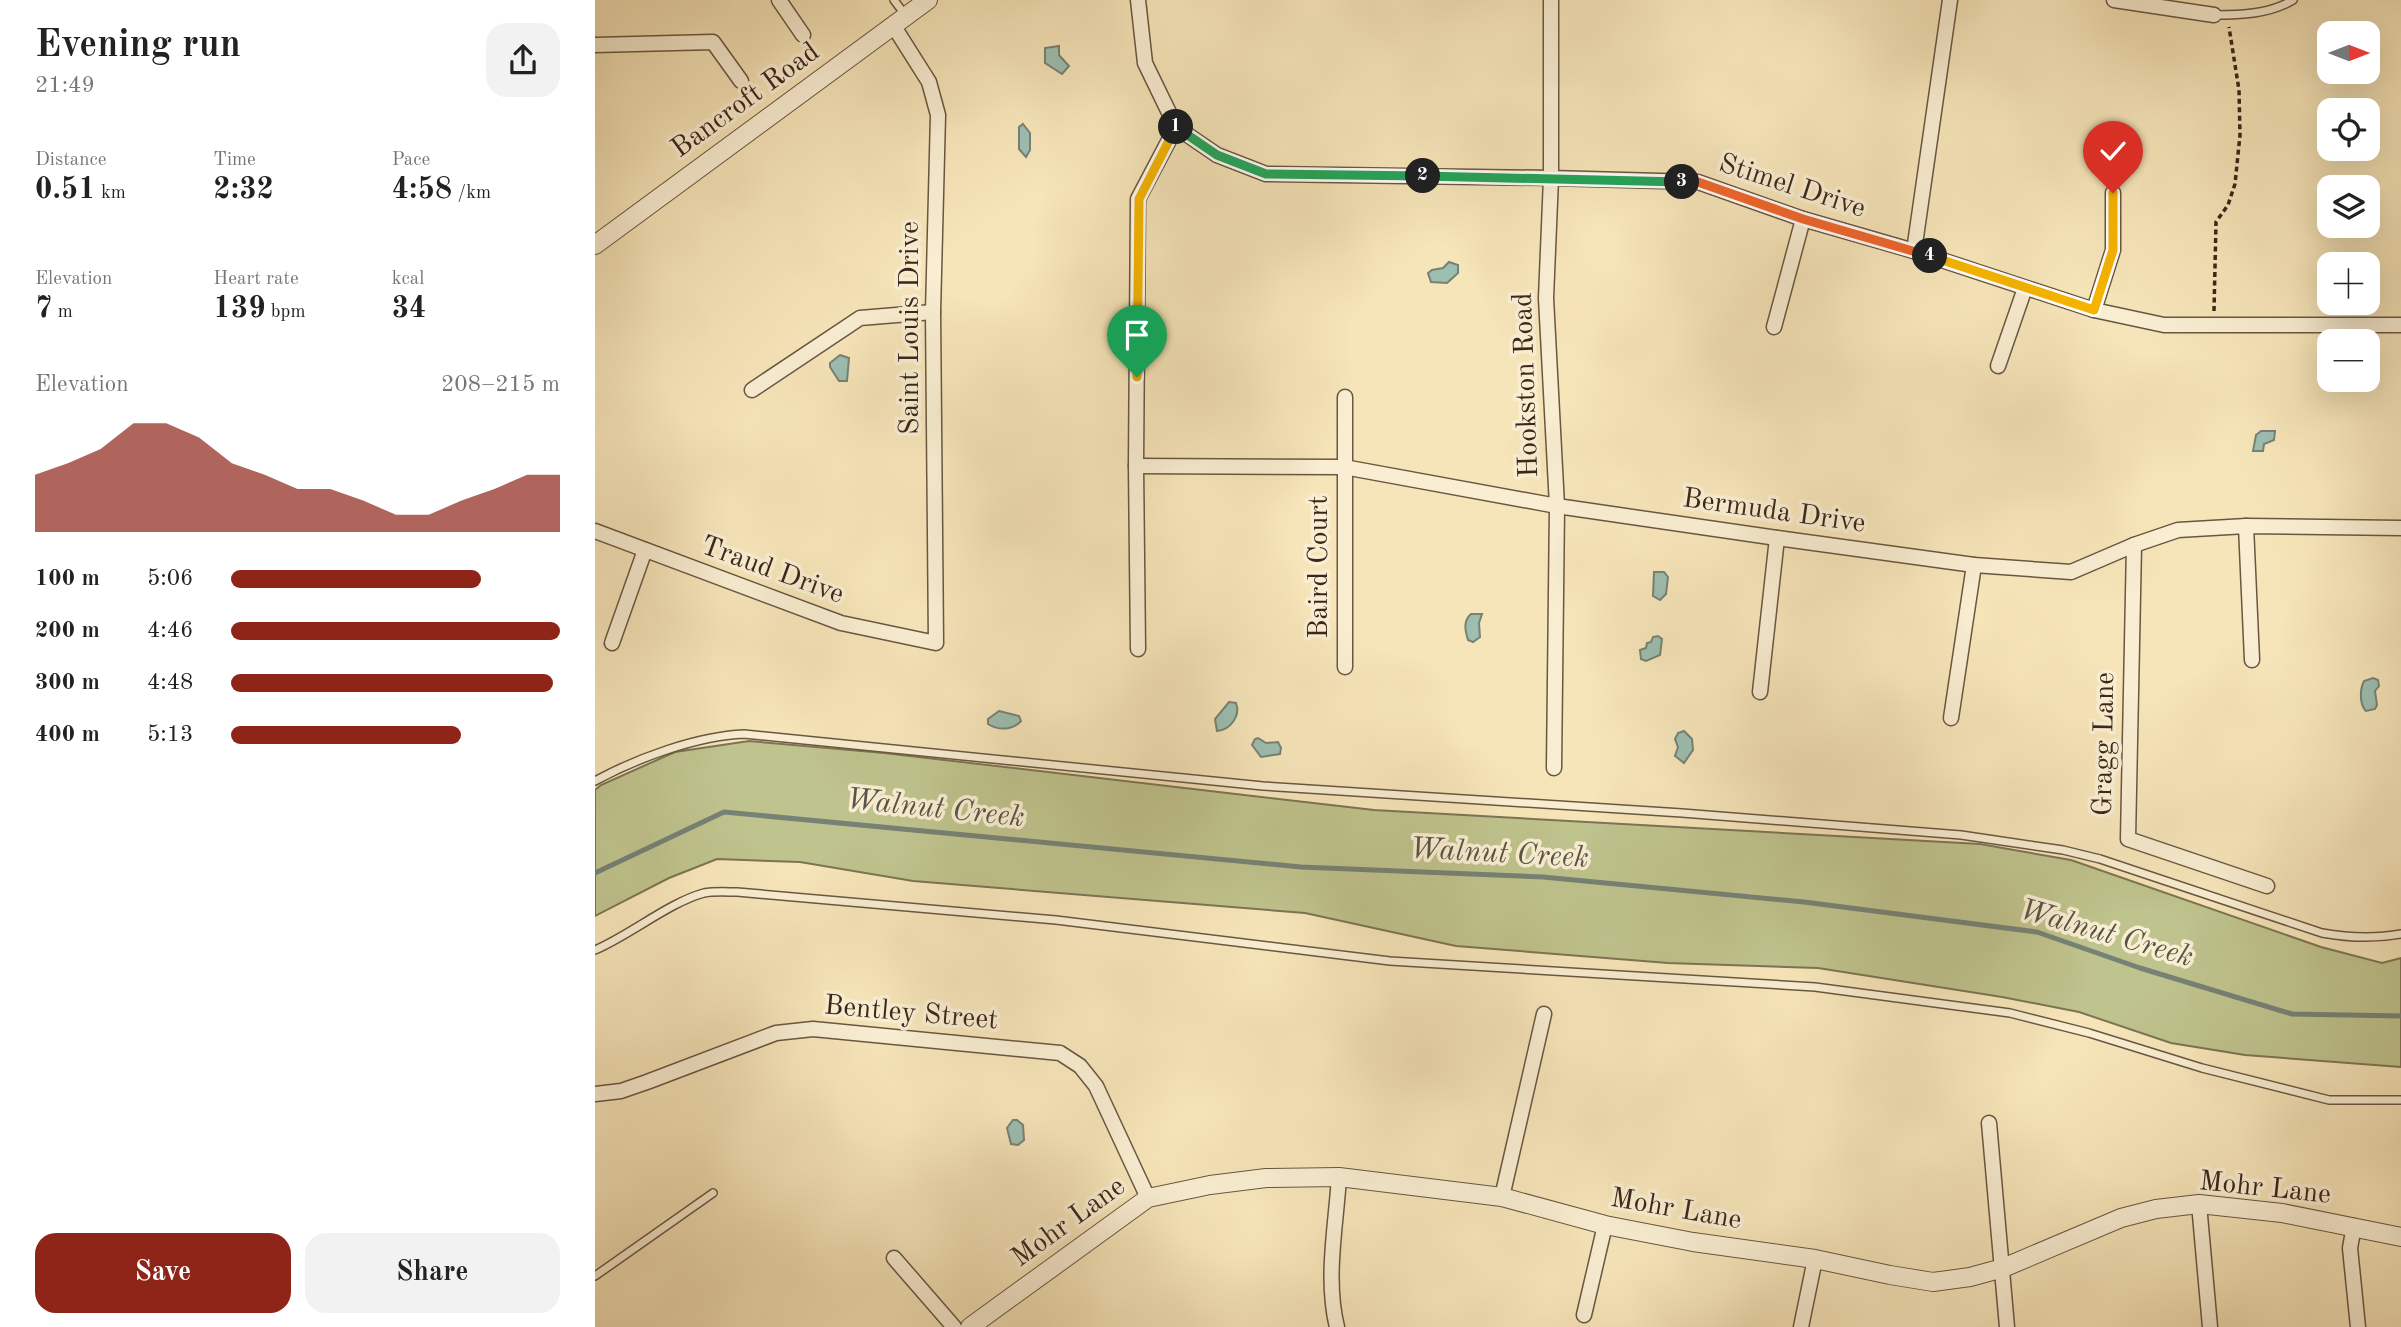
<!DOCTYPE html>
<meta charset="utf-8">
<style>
body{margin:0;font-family:"Old Standard TT",serif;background:#f2f2f2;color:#222;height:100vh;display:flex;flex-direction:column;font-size:26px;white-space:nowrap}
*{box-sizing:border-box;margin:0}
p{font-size:23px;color:#767676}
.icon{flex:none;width:38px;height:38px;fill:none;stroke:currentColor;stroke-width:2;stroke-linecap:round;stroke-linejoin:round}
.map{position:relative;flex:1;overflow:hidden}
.side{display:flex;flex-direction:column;background:#fff;width:595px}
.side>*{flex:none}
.needle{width:46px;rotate:90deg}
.tools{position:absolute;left:1722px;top:21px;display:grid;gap:14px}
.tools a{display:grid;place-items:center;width:63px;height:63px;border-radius:14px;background:#fff;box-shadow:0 7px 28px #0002;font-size:35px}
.pin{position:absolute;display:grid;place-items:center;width:60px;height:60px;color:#fff;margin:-72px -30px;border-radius:50% 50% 50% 0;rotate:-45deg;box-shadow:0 0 7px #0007}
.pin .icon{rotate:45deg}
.km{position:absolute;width:35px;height:35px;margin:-18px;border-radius:50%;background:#222;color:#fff;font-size:19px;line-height:35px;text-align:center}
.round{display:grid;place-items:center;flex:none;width:74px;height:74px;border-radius:21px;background:#f2f2f2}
.head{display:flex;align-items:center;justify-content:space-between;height:119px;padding:0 35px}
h1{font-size:38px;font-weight:700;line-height:52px}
.stats{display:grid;grid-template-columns:repeat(3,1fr);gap:10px;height:119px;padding:7px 35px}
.stats div{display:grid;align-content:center}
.stats b{font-size:30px;font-weight:700}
.stats small{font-size:19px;font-weight:400}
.stats p{font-size:19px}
.chart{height:196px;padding:14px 35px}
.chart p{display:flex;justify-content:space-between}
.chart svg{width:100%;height:126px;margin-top:7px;fill:#8f2418;opacity:.7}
.cta{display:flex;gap:14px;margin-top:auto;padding:14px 35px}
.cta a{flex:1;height:80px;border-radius:21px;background:#8f2418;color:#fff;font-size:28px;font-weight:700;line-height:80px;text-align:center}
.cta a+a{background:#f2f2f2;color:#222}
ul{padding:0 35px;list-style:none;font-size:23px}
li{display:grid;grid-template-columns:112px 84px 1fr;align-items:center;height:52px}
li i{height:18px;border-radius:9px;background:#8f2418}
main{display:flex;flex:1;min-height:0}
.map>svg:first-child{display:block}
</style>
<main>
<section class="side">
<div class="head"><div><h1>Evening run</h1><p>21:49</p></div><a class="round"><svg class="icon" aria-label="share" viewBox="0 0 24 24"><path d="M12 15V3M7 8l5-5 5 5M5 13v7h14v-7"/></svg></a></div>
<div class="stats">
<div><p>Distance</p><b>0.51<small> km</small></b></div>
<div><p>Time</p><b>2:32</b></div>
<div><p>Pace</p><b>4:58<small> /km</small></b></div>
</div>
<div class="stats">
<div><p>Elevation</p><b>7<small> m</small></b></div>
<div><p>Heart rate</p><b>139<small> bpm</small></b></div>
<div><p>kcal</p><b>34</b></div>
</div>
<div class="chart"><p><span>Elevation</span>208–215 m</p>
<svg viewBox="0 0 160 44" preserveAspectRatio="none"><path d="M0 44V24L10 20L20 15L30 6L40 6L50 11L60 20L70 24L80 29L90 29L100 33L110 38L120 38L130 33L140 29L150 24L160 24V44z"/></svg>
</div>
<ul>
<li><b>100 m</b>5:06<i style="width:76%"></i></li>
<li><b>200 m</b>4:46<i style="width:100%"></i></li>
<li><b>300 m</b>4:48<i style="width:98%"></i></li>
<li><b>400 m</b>5:13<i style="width:70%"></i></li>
</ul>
<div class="cta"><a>Save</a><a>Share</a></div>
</section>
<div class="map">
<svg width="1806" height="1327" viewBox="0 0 1806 1327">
<rect width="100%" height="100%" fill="#f6e5b9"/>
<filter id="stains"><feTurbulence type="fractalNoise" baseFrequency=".00286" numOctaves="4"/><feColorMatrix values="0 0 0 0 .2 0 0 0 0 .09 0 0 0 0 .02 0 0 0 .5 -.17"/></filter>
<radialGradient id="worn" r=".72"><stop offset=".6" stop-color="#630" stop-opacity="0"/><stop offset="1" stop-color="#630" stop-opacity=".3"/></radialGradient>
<!-- green -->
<path fill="#bfc38d" stroke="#7d7453" stroke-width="2" d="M154 741 289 753 779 810 1385 844 1476 860 1726 947 1787 963 1806 958V1067L1650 1055 1576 1043 1484 1012 1407 997 1223 968 1073 963 861 946 710 913 318 881 205 862 122 859 74 878 0 916V790L6 785 80 752Z"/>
<!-- water -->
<g fill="#9dbfb2" stroke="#768275" stroke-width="2">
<path d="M464 46V55L474 66 467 74 450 63V48Z"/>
<path d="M428 124 435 133V150L431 157 424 149V127Z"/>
<path d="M854 262 863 265V273L852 283 836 282 833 273 837 270 848 268Z"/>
<path d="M245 355 254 358 252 381H244L235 367V363Z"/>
<path d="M1666 431H1680L1679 440 1669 444 1668 451H1658L1661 435Z"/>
<path d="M1059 572H1069L1073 577 1071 594 1065 600 1058 596Z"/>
<path d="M876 614H887L884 623 885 637 878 642 873 640C870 630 868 621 876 614Z"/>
<path d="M1063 636 1067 639 1065 655 1051 661 1046 659 1045 650 1051 648 1052 643 1056 642 1058 637Z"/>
<path d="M1778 678 1783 680 1784 686 1780 691 1782 705 1780 709 1771 711C1764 704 1765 689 1769 681Z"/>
<path d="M634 702 641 703C646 716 635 730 622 731L620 719Z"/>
<path d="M404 711 424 716 426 721C418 730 404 731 393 724V719Z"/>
<path d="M1089 731 1097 739 1098 750 1089 763 1080 756 1083 747 1080 739 1083 733Z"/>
<path d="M663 738 671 743 683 742 686 748 685 754 666 757 657 745 660 739Z"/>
<path d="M418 1120H422L428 1125 429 1140 423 1145 416 1144 412 1128Z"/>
</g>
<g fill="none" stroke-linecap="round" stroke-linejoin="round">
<!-- stream -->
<path stroke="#768275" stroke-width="5" d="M0 873 129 812 706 867 948 877 1209 902 1442 932 1545 968 1697 1014 1806 1016"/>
<!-- service casing -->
<g stroke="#6a5641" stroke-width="10">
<g id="service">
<path d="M299 0 311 16"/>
<path d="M1619 15C1646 15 1675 14 1698 0"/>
<path d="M0 781C42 758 102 736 149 734L668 786 1087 813 1366 835 1468 850 1505 859 1727 933C1755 938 1779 939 1806 934"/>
<path d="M0 950C35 935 75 902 109 893 119 891 132 892 142 892L461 920 795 961 1220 987 1415 1013 1494 1033 1607 1068 1734 1100H1806"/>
<path d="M0 1276 118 1193"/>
</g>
</g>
<!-- minor casing -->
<g stroke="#6a5641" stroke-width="17">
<g id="minor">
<path d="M184 0 208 35"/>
<path d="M543 0 550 63 581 127 622 155 671 174 956 178 1103 182 1208 219 1319 251 1499 310 1569 325H1806"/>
<path d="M956 0V178L951 298 962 506 959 768"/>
<path d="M1519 0 1619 15"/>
<path d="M0 45 118 42 146 81"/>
<path d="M1319 251 1355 0"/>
<path d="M1499 310 1518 250V193"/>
<path d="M1179 327 1208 219"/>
<path d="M1403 366 1430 288"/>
<path d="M157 390 265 318 338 312"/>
<path d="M750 397V667"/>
<path d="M541 466 749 467 962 506 1182 538 1379 565 1476 572 1539 545 1583 530 1651 526 1806 528"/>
<path d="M1651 526 1657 660"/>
<path d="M0 531 246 623 341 643 338 312 343 115 334 82 298 25"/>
<path d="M1539 545 1533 839 1672 886"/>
<path d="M17 643 50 550"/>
<path d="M543 649 541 466 543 199 581 127"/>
<path d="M1165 692 1182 538"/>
<path d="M1356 718 1379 565"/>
<path d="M0 1094 26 1091 52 1082 181 1033 218 1029 465 1053 485 1066 501 1086 553 1198"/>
<path d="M1394 1123 1412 1327"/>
<path d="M907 1197 949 1014"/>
<path d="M1604 1204 1615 1327"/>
<path d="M1759 1226 1755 1248 1763 1327"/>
<path d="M299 1258 359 1327"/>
<path d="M989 1315 1010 1225"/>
<path d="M742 1327C730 1279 741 1226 744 1177"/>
<path d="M1206 1327 1220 1259"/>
</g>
</g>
<!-- tertiary casing -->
<g stroke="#6a5641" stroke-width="20">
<g id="tertiary">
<path d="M0 245 333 0"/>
<path d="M375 1327 553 1198 615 1185 671 1178 744 1177 907 1197 1010 1225 1098 1242 1220 1259 1295 1275 1338 1282 1375 1277 1408 1268 1526 1218 1561 1209 1604 1204 1687 1213 1806 1237"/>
</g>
</g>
<!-- path -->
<path stroke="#3b2619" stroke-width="3.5" stroke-dasharray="5 3.5" stroke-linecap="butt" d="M1619 311 1621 222 1633 205 1640 184 1645 135 1644 90 1634 27"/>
<!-- service -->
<use href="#service" stroke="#f9eed2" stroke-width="7"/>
<!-- minor -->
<use href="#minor" stroke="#f9eed2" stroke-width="14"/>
<!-- tertiary -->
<use href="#tertiary" stroke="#f9eed2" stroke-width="18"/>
</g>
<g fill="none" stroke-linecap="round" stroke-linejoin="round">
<!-- split-1 casing -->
<g stroke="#fff" stroke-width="14">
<path id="split-1" d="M542 377 544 199 581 127"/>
</g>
<!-- split-2 casing -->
<g stroke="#fff" stroke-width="14">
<path id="split-2" d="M581 127 622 155 671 174 828 176"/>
</g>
<!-- split-3 casing -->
<g stroke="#fff" stroke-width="14">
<path id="split-3" d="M828 176 1087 182"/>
</g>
<!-- split-4 casing -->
<g stroke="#fff" stroke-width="14">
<path id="split-4" d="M1087 182H1103L1208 219 1335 256"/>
</g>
<!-- split-5 casing -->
<g stroke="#fff" stroke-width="14">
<path id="split-5" d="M1335 256 1499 310 1518 250V193"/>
</g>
<!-- split-1 -->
<use href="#split-1" stroke="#f5b400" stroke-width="9"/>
<!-- split-2 -->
<use href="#split-2" stroke="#22a559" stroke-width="9"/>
<!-- split-3 -->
<use href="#split-3" stroke="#22a559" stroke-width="9"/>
<!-- split-4 -->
<use href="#split-4" stroke="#f0652b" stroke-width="9"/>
<!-- split-5 -->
<use href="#split-5" stroke="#f5b400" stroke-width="9"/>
</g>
<g text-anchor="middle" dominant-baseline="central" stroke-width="7" stroke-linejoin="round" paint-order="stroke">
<!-- street labels -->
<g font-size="28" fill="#3b2619" stroke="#f9eed2">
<text transform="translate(151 101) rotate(-36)">Bancroft Road</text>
<text transform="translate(1197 187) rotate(18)">Stimel Drive</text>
<text transform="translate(316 328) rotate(-90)">Saint Louis Drive</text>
<text transform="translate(932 385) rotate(-92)">Hookston Road</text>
<text transform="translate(1179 512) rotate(8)">Bermuda Drive</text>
<text transform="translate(725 567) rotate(-90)">Baird Court</text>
<text transform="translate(177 571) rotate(20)">Traud Drive</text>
<text transform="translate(1510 744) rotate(-89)">Gragg Lane</text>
<text transform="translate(316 1014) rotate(5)">Bentley Street</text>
<text transform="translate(1670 1189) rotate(6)">Mohr Lane</text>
<text transform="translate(1081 1210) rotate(10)">Mohr Lane</text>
<text transform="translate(474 1223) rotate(-36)">Mohr Lane</text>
</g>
<!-- water labels -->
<g font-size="30" font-style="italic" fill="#585447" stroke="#f9eed2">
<text transform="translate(340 809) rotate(6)">Walnut Creek</text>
<text transform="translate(904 854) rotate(3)">Walnut Creek</text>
<text transform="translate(1511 934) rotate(16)">Walnut Creek</text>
</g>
</g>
<rect width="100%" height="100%" filter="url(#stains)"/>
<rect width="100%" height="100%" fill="url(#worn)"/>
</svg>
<div class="tools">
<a><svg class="needle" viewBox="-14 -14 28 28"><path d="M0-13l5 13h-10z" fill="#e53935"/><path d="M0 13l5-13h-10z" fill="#767676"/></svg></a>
<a><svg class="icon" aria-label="locate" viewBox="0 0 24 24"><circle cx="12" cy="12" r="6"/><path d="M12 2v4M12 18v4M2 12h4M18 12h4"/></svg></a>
<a><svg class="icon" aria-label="layers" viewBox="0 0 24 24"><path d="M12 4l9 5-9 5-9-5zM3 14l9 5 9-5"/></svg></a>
<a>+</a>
<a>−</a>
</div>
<div class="pin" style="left:542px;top:377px;background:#1e9e55"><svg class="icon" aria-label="arrive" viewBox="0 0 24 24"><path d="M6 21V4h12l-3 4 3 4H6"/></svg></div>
<div class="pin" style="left:1518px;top:193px;background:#d93025"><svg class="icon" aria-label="check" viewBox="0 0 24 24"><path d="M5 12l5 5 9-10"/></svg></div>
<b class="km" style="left:581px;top:127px">1</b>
<b class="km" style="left:828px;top:176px">2</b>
<b class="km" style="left:1087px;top:182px">3</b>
<b class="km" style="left:1335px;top:256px">4</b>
</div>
</main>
